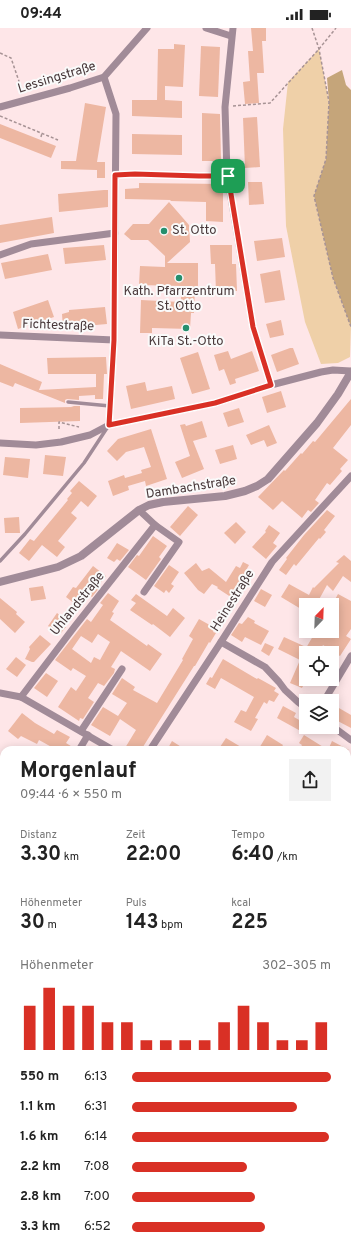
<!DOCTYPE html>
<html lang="de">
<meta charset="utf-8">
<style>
body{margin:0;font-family:Overpass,sans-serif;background:#f2f2f2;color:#222;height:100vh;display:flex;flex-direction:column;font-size:15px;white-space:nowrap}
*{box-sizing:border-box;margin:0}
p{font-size:13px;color:#767676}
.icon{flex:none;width:22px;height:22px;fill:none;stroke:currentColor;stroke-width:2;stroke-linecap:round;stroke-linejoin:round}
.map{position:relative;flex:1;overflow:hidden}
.sheet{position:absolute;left:0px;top:718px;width:351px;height:504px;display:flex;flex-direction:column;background:#fff;border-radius:12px 12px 0 0;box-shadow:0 2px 10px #0003}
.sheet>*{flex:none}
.needle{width:26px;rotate:23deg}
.buttons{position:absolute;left:299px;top:570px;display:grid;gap:8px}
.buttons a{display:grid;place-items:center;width:40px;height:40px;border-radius:0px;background:#fff;box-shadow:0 2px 10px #0003;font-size:20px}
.pin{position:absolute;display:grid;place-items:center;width:34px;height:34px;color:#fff;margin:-17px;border-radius:8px;box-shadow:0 2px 6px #0006}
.round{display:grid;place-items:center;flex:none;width:42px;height:42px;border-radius:0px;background:#f2f2f2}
.overview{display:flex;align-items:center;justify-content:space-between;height:68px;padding:0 20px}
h1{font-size:22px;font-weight:700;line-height:30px}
.figures{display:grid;grid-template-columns:repeat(3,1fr);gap:6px;height:68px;padding:4px 20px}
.figures div{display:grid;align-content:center}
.figures b{font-size:20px;font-weight:700}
.figures small{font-size:11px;font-weight:400}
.figures p{font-size:11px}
.chart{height:112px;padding:8px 20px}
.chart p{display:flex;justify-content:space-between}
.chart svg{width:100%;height:72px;margin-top:4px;stroke:#d93025;stroke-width:6}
ul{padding:0 20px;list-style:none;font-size:13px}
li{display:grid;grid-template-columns:64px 48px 1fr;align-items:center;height:30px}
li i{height:10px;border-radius:5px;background:#d93025}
.status{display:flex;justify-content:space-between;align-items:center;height:28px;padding:0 20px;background:#fff;direction:ltr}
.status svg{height:11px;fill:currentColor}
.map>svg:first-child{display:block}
</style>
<div class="status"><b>09:44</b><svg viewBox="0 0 49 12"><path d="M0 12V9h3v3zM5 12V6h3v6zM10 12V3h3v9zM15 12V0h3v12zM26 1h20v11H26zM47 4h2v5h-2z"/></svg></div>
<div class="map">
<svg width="351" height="1222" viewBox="0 0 351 1222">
<rect width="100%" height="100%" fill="#fee6e8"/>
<!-- green -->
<g fill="#efd0a8">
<path d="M319 21 329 74 326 131 314 168 333 250 351 299 350 329 338 335 321 336 305 294 286 198 283 101 288 54Z"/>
<path d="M0 1114 4 1120V1213L0 1211Z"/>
<path d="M14 1218H127L129 1222H22Z"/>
</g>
<!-- forest -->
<path fill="#c5a57a" d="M342 42 346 57 351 62V299L333 250 314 168 326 131 329 74 327 50Z"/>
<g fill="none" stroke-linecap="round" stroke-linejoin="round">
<!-- river -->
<g stroke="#9d85b1" stroke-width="16">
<path d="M0 1114 4 1120"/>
<path d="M0 1211 4 1213"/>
<path d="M14 1218 22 1222"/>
<path d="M143 1218 144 1222"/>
</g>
</g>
<!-- building -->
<g fill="#edb7a2" fill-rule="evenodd">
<path d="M251 0H266V13H262L264 45H257L259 75 245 76 243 54 250 53 248 23H253Z"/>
<path d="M174 16 185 17 183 59 165 58V72L182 73V90L132 88V72H157L158 21H174Z"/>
<path d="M201 18 220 19 218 69 199 68Z"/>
<path d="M85 75 106 79 97 134H105V150H97V142L61 141V133H76Z"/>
<path d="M202 85 220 86 221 133H202Z"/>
<path d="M257 89 260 139 245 140 243 90Z"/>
<path d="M0 96 56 118 51 130 0 110Z"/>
<path d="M132 106 182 107V127L132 126Z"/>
<path d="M248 154H262L264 176 249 177Z"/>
<path d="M139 155 223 156V194L206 193V174L170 173 171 172 125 171V161L139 160Z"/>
<path d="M104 162H108V179L59 184 58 166Z"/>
<path d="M169 174 189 197 190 214 167 235H198V258H195L194 285H191L190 301 152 300V305H140L141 272 181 274V258L139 257 140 238 165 239V228L148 212H131L124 206 133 196H149Z"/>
<path d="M52 189 54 205 0 215V197Z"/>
<path d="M282 210 285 229 257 233 254 213Z"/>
<path d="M104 217 106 232 65 236 63 220Z"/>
<path d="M210 217H232V236H236L237 263 216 264 215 236H211Z"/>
<path d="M48 226 52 242 5 251 1 235Z"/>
<path d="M280 242 285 272 265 275 260 246Z"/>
<path d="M48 272 54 289 18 301 13 284Z"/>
<path d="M105 279 107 296 63 300 62 286 69 284V282Z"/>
<path d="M281 292 284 307 270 310 266 296Z"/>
<path d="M290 320H293L299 336 277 344 271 327Z"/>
<path d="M228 323 231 331 252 323 259 343 235 351 236 355 230 357 224 341 219 343 214 327Z"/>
<path d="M198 324 210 361 192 366 180 330Z"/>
<path d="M106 329 107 346H104L103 371H95V367L79 368V372L67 371 65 372V375L15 355 13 359 0 354V336L42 354 39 362 96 359V346H48L47 330Z"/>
<path d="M145 354 147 363 172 358 175 371 131 381 126 358Z"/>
<path d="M281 363 286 379 267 385 262 369Z"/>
<path d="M351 371V397L333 420 348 432 340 441 342 443 330 457 327 455 315 472 319 475 311 484 308 482 302 490 282 473 273 482 258 469 284 442 285 443 301 425 302 426 313 413 315 414Z"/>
<path d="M71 378H80V393L20 395V380L74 379Z"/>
<path d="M239 380 244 394 228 399 223 385Z"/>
<path d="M202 393 207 409 193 413 204 441 182 450 175 434 190 428 180 397 185 396 186 398Z"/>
<path d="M269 397 277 415 267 419 264 412 251 417 246 407Z"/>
<path d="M151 401 167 451 146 458 145 453 128 458 129 462 113 468 108 453 124 447 125 450 142 445 141 442 151 439 144 419 126 424 117 433 107 423 118 411Z"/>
<path d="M233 417 237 431 220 436 215 422Z"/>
<path d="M45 427 66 429 63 448 43 446Z"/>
<path d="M5 429 30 431 28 450 3 447Z"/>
<path d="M79 453 97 468 88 479 81 473 71 485 77 490 58 513 65 519 57 529 42 517 29 533 19 525 30 511 34 513 68 472 67 471 72 465 70 463Z"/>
<path d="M188 478 198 487 180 508 170 499Z"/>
<path d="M327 482 335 488 324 502 326 504 320 511 319 510 296 538 294 536 286 547 279 542 287 531 286 530 304 507Z"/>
<path d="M19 489 20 505H5L4 490Z"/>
<path d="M236 494 246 504 235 516 224 505Z"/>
<path d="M269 497 280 505 273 515 277 518 266 531 252 519 266 504 265 503Z"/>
<path d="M153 508 167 518 159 529 161 531 146 552 128 539 137 527 139 528Z"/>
<path d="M117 515 129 522 120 533 117 531 114 534 107 530Z"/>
<path d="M344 527 351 533V554L343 548 333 563 327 557 316 577H306V584L281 569 289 556 309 567 313 559 314 560 339 535 336 534Z"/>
<path d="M243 534 249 537 240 553 246 558 237 573 217 560 218 559 212 556 204 566 198 562 184 545 196 535 202 543 209 540 226 554 236 538 240 540Z"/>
<path d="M169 537 179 544 171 556 174 558 169 565 166 562 164 565 154 558Z"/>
<path d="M93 538 106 548 98 558 100 559 92 569 88 566 79 579 66 569 73 559 76 560Z"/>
<path d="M43 558 46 571 31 573 29 560Z"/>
<path d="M261 561 272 567 265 579 254 573Z"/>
<path d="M108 565 119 573 112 584 114 585 110 592 147 618 148 616 162 626 150 643 121 623 111 639 115 641 114 645 104 658 98 655 88 670 94 674 83 691 80 690 79 693 58 679 71 659 76 663 86 648 73 640 71 643 55 632 87 591 91 594 103 577 100 575ZM98 606 110 614 100 632 94 629 91 635 72 621 81 608 92 615Z"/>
<path d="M136 566 167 588 173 580 185 590 170 609 153 596 152 597 130 582 136 575 131 572Z"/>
<path d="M338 566 351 573V601L346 608 351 611 340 628 323 617 319 625H306V652L302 660 290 655 300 632 278 621 284 609 306 619V620L316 603H332V577Z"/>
<path d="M0 570 17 584 16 586 25 594 15 605 0 591Z"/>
<path d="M57 585 67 593 63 597 66 599 61 605H58L48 598Z"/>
<path d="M248 589 255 593 254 595 269 603 261 617 245 609 242 614 231 607 239 595 242 596Z"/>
<path d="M199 591 215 600 213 604 216 605 210 615 209 614 195 638H194L141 722H129L125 720 136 702 120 691 110 708 91 697 103 679 118 688 127 675 112 666 122 650 135 659 133 662 157 675 183 632 182 631 193 611 189 608Z"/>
<path d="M40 607 51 616 34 634H32L25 631 30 621 29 619Z"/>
<path d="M265 615 274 619 269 628 261 623Z"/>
<path d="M16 629 26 637 17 649 6 641Z"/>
<path d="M223 631 257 651 258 650 276 660 274 663 279 666 274 674 269 672 267 676 264 674 255 690 258 691 251 703 234 694 241 682 246 684 254 669 221 650 215 661 206 656 210 649 212 650Z"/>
<path d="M46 645 58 653 47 669 34 660Z"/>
<path d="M332 676 351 687V700L332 690Z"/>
<path d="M283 678 296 685 294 689 306 696V706L277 690Z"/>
<path d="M22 685 35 695 54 706 57 702 70 709 66 715 74 720V722H57L39 712 37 716 21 708 18 711 8 703Z"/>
<path d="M267 707 283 717 280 722H258Z"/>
<path d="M304 707 328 722 332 713 349 722H299L302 717 299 715Z"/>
<path d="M226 710 246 722H218Z"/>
<path d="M172 713 186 722H167Z"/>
</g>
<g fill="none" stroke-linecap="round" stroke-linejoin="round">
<!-- path -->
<g stroke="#a79395" stroke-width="1.5" stroke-dasharray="3 2" stroke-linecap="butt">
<path d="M312 0 319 21 329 74 326 131 314 168 333 250 351 299"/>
<path d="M0 25 11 30 23 65"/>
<path d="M233 78 270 75 319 21 336 0"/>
<path d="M0 88 58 112"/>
<path d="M41 109 42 105"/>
<path d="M59 401V394L79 399"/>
<path d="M347 1019 351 1021"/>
<path d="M0 1145 4 1152"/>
<path d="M112 1218 115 1222"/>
</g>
<!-- service -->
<g stroke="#a18b98" stroke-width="3.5">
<path d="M115 147C153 145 190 148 227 148"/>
<path d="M68 374 110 378"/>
<path d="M0 533 25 506 84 435 107 400"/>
<path d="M0 836 4 839"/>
<path d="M0 960 4 959"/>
</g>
<!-- minor -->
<g stroke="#a18b98" stroke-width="7">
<path d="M206 0 231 8"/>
<path d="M233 0 225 79 227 146 253 299 271 357"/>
<path d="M104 49 116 86 114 312 109 397"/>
<path d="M0 79 70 60 104 49 147 0"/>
<path d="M0 227 31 216 115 205"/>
<path d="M0 307 114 312"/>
<path d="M0 415 36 417 61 414 90 407 109 397 215 375 271 357 321 344 333 342 351 343"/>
<path d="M139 482 155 497 179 514 144 564"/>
<path d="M221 614 265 639 279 654 285 662 298 674 306 680"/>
<path d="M0 665 21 669 113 722"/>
<path d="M21 669 75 598 155 497"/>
<path d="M324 673 351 628"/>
<path d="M332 698 351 712"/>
<path d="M81 703 122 641"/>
<path d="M79 722 88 707"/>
<path d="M150 722 221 614 272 534 351 448"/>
<path d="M347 758 351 751"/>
<path d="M347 867 351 869"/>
<path d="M0 893 4 896"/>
<path d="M347 1100 351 1102"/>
<path d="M347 1142 351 1133"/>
<path d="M134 1218 135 1222"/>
<path d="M264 1218 266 1222"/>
<path d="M306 1222 308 1218"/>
</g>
<!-- tertiary -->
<path stroke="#a18b98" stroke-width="8" d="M0 554 58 539 81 528 139 482 149 477 163 474 225 468 245 463 257 458 268 451 317 395 338 366 351 344"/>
</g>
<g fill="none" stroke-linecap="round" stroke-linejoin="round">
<!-- route casing -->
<g stroke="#fff" stroke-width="8">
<path id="route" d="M135 146 199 148H228L253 299 271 357 215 375 109 397 114 312 115 147Z"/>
</g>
<!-- route -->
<use href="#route" stroke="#d93025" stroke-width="5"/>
</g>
<!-- markers -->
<g fill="#258f6d" stroke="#fafafa" stroke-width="1.5">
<circle cx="164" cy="203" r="4"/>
<circle cx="179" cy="250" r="4"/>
<circle cx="186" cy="300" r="4"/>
</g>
<g text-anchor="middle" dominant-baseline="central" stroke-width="4" stroke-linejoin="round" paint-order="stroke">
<!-- street labels -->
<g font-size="13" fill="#48383a" stroke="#fafafa">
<text transform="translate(57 50) rotate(-17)">Lessingstraße</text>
<text transform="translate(58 298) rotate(2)">Fichtestraße</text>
<text transform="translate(191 460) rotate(-9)">Dambachstraße</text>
<text transform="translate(233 573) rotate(-58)">Heinestraße</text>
<text transform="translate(78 576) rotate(-51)">Uhlandstraße</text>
</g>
<!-- poi labels -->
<g font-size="13" fill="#48383a" stroke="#fafafa">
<text x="172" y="203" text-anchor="start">St. Otto</text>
<text x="179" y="264">Kath. Pfarrzentrum<tspan x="179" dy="15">St. Otto</tspan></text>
<text x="186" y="314">KiTa St.-Otto</text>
</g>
</g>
</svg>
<div class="buttons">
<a><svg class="needle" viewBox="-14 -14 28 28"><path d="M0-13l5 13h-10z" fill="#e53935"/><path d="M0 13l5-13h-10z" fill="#767676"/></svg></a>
<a><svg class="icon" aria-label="locate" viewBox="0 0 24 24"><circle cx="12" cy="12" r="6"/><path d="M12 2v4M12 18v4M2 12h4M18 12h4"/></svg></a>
<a><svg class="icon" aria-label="layers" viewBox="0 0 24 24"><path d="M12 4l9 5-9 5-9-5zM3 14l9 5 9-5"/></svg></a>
</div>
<div class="pin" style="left:228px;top:148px;background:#1e9e55"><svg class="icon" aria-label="arrive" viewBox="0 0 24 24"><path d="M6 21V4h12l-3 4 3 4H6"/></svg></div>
<section class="sheet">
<div class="overview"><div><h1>Morgenlauf</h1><p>09:44 · 6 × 550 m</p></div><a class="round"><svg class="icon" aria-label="share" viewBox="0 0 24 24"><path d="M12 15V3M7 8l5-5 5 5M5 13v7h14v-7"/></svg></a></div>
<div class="figures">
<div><p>Distanz</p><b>3.30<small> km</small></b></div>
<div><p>Zeit</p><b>22:00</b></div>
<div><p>Tempo</p><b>6:40<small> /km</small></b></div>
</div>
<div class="figures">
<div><p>Höhenmeter</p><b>30<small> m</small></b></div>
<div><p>Puls</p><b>143<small> bpm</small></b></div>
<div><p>kcal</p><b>225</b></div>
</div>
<div class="chart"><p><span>Höhenmeter</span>302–305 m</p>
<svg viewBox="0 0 160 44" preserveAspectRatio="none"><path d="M5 44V17M15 44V6M25 44V17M35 44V17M45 44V27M55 44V27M65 44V38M75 44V38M85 44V38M95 44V38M105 44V27M115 44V17M125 44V27M135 44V38M145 44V38M155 44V27"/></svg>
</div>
<ul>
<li><b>550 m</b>6:13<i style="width:100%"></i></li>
<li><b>1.1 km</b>6:31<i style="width:83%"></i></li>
<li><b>1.6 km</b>6:14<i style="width:99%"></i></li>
<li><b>2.2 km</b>7:08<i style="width:58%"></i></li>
<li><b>2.8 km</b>7:00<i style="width:62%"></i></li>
<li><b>3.3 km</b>6:52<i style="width:67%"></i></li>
</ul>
</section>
</div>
